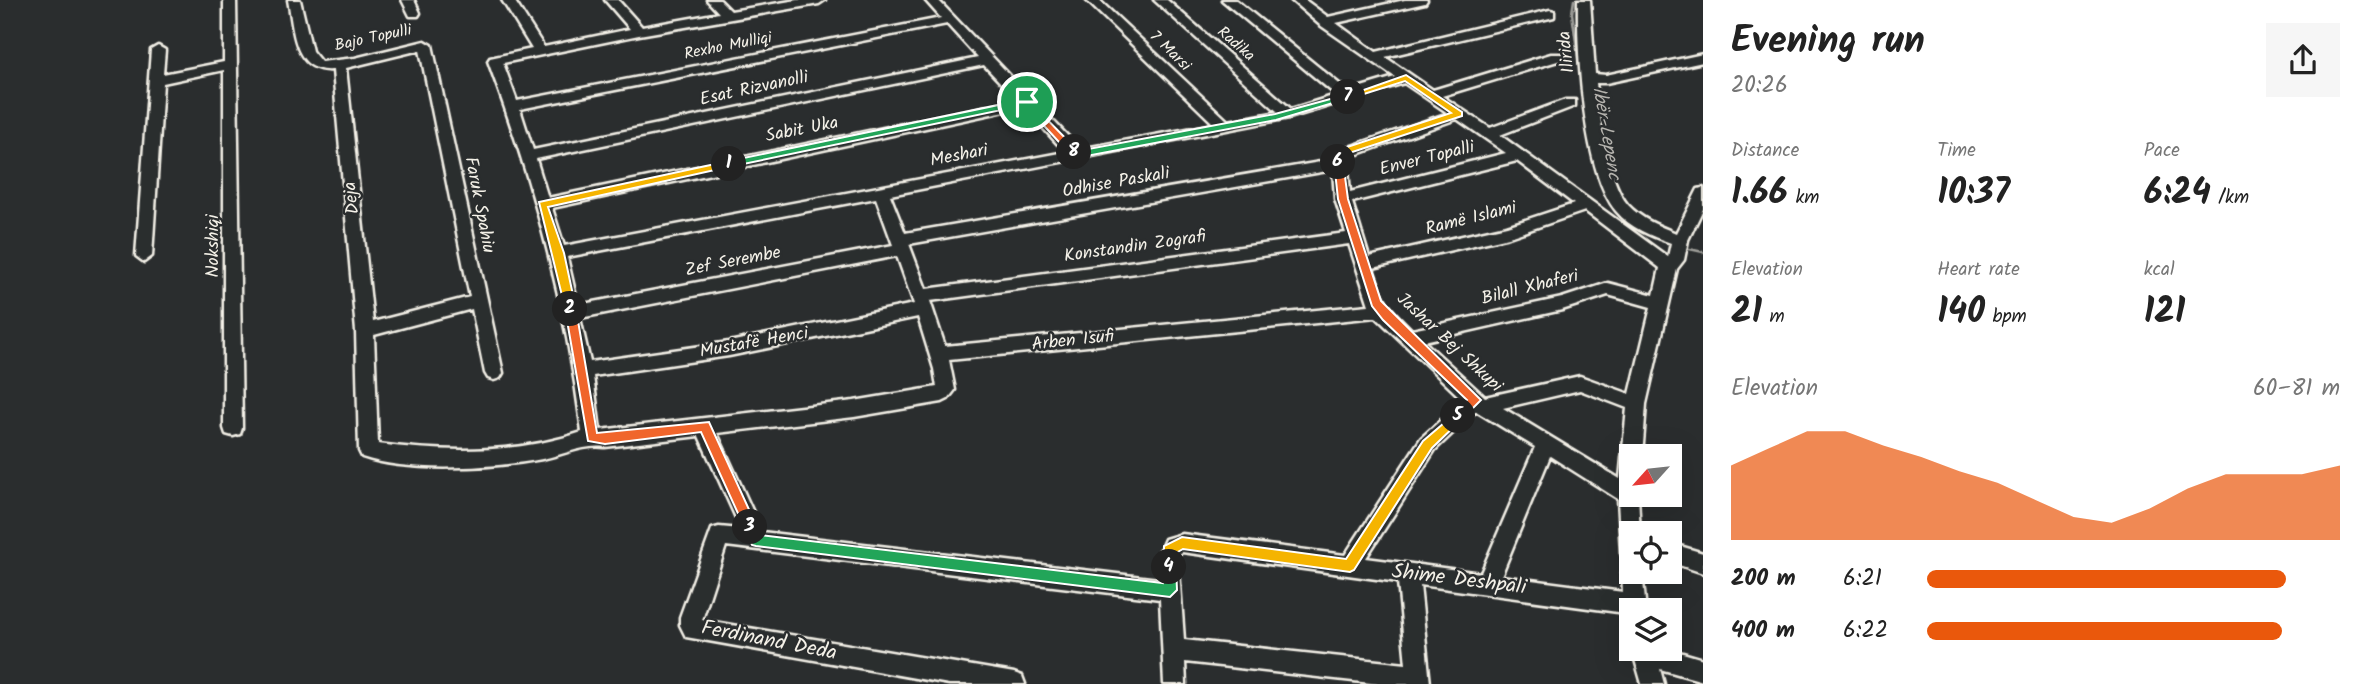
<!DOCTYPE html>
<meta charset="utf-8">
<style>
body{margin:0;font-family:Kalam,sans-serif;background:#f6f6f6;color:#222;height:100vh;display:flex;flex-direction:column;font-size:26px;white-space:nowrap}
*{box-sizing:border-box;margin:0}
p{font-size:23px;color:#767676}
.icon{flex:none;width:38px;height:38px;fill:none;stroke:currentColor;stroke-width:2;stroke-linecap:round;stroke-linejoin:round}
.map{position:relative;flex:1;overflow:hidden}
.details{display:flex;flex-direction:column;background:#fff;width:665px}
.details>*{flex:none}
.needle{width:46px;rotate:243deg}
.buttons{position:absolute;left:1619px;top:444px;display:grid;gap:14px}
.buttons a{display:grid;place-items:center;width:63px;height:63px;border-radius:0px;background:#fff;box-shadow:0 7px 28px #0002;font-size:35px}
.pin{position:absolute;display:grid;place-items:center;width:60px;height:60px;color:#fff;margin:-30px;border:4px solid #fff;border-radius:50%;box-shadow:0 2px 7px #0007}
.km{position:absolute;width:35px;height:35px;margin:-18px;border-radius:50%;background:#222;color:#fff;font-size:19px;line-height:35px;text-align:center}
.round{display:grid;place-items:center;flex:none;width:74px;height:74px;border-radius:0px;background:#f6f6f6}
.summary{display:flex;align-items:center;justify-content:space-between;height:119px;padding:0 28px}
h1{font-size:38px;font-weight:600;line-height:52px}
.metrics{display:grid;grid-template-columns:repeat(3,1fr);gap:10px;height:119px;padding:7px 28px}
.metrics div{display:grid;align-content:center}
.metrics b{font-size:35px;font-weight:600}
.metrics small{font-size:19px;font-weight:400}
.metrics p{font-size:19px}
.chart{height:196px;padding:14px 28px}
.chart p{display:flex;justify-content:space-between}
.chart svg{width:100%;height:126px;margin-top:7px;fill:#ea580c;opacity:.7}
ul{padding:0 28px;list-style:none;font-size:23px}
li{display:grid;grid-template-columns:112px 84px 1fr;align-items:center;height:52px}
li i{height:18px;border-radius:9px;background:#ea580c}
main{display:flex;flex:1;min-height:0}
.map>svg:first-child{display:block}
</style>
<main>
<div class="map">
<svg width="1703" height="684" viewBox="0 0 1703 684">
<rect width="100%" height="100%" fill="#2a2d2e"/>
<filter id="ink" filterUnits="userSpaceOnUse"><feTurbulence type="fractalNoise" baseFrequency=".0143" numOctaves="2"/><feDisplacementMap in="SourceGraphic" scale="14" xChannelSelector="R" yChannelSelector="G"/><feConvolveMatrix kernelMatrix="1 2 1 2 8 2 1 2 1" color-interpolation-filters="sRGB"/></filter>
<g filter="url(#ink)">
<g fill="none" stroke-linecap="round" stroke-linejoin="round">
<!-- stream -->
<g stroke="#9f9f9a" stroke-width="2.5">
<path d="M1574 0 1572 13 1582 87"/>
<path d="M1596 167C1607 210 1633 231 1674 244"/>
<path d="M1685 248 1703 252"/>
</g>
<!-- minor casing -->
<g stroke="#f4f1e8" stroke-width="5">
<g id="minor">
<path d="M224 0H236L242 428 240 434 233 436 226 434 224 428V70L163 83 152 256 144 262 136 256 151 50 158 46 165 50 163 74 224 62Z"/>
<path d="M288 0H300L312 51 321 62 355 58 425 41 432 45 503 373 500 378 494 380 488 378 485 373 472 309 374 335 378 444C445 453 517 454 582 432 566 305 533 181 488 61L490 58 532 49 502 0H514L544 47 630 29 605 0H618L642 27 719 13 707 0H720L731 11 797 0H825L819 4 639 35 503 63 517 101 941 18 925 0H938L1080 149 1214 124 1086 0H1099L1228 121 1278 112 1154 0H1167L1291 109 1336 95 1222 0H1236L1348 91 1395 77 1320 25 1291 0H1305L1328 17 1405 0H1427L1425 3 1336 23 1376 52 1550 10 1554 11V17L1385 57 1433 90 1551 54H1561V60L1442 96 1490 128 1565 100H1575V106L1500 135 1668 257 1671 243C1651 236 1630 228 1616 211 1583 171 1577 52 1578 0H1590L1595 74 1606 75 1703 54V62L1606 83H1596C1600 116 1606 179 1628 205 1641 219 1659 226 1676 233L1698 189 1703 188V209L1688 240 1684 260 1677 269 1646 404 1642 457H1631V495H1638L1640 534H1631V572H1642L1646 611H1631V620L1625 613 1420 585 1430 684H1380L1185 662 1186 684H1164L1160 599 726 546 702 620 1014 673 1022 676 1025 684H949L686 637 680 625V617L712 529 719 527 741 529 699 436 605 447C584 444 563 455 542 459 495 468 407 473 362 457L359 451 356 331 333 70C293 73 294 29 288 0ZM947 24 978 58 533 150 520 109ZM420 50 470 297 373 322 346 68ZM984 65 1017 100 548 198 536 159ZM1404 83 1448 113 1334 152 1332 160 905 233 890 195 1289 118ZM1024 107 1065 152 564 246 552 208ZM1457 119 1506 153 1350 192 1347 158ZM1517 161 1574 204 1507 226 1369 257 1352 202ZM1333 170 1335 199 1346 233 926 289 909 244ZM876 198 893 245 578 305 567 257ZM1585 211 1660 268 1654 295 1608 283 1562 298 1412 330C1386 305 1384 302 1373 268L1509 237ZM1349 244 1369 305 945 346 930 301ZM897 256 914 304 729 342 590 362 580 318ZM1608 295 1651 307 1630 394 1580 376 1485 397 1424 341 1562 310ZM918 317 934 369 937 387 854 401 600 430 593 376 729 356ZM1376 317 1463 400 1421 438 1345 555 1182 534 1165 539 1158 555 1159 579 762 532 717 433 854 417 942 402 948 399 955 390 949 360ZM1580 390 1627 408 1620 479 1503 408ZM1476 411 1535 447 1481 573 1366 558 1435 450ZM1550 456 1618 499 1621 553 1624 560 1631 563 1625 565 1622 572 1623 592 1501 576ZM1182 552 1398 582 1406 664 1184 640 1178 555Z"/>
<path d="M402 0H414L420 13 418 16H410Z"/>
<path d="M1670 543 1703 553V573L1670 562Z"/>
<path d="M1632 649H1669L1703 659V681L1660 669 1664 684H1642Z"/>
</g>
</g>
<!-- minor -->
<use href="#minor" fill="#2a2d2e" fill-rule="evenodd"/>
</g>
</g>
<!-- split-1 -->
<path fill="#22a559" stroke="#fff" stroke-width="2" d="M1027 99 1030 100V104L729 167 724 164 729 161Z"/>
<!-- split-2 -->
<path fill="#f5b400" stroke="#fff" stroke-width="2" d="M729 161H733V166L548 207 564 253 576 309 570 313 566 312 539 202Z"/>
<!-- split-3 -->
<path fill="#f0652b" stroke="#fff" stroke-width="2" d="M570 304 576 309 597 433 709 422 757 527 755 531H746L701 432 605 444 588 441 565 309Z"/>
<!-- split-4 -->
<path fill="#22a559" stroke="#fff" stroke-width="2" d="M750 521 755 523 760 535 1163 583 1162 567 1169 560 1176 567 1177 590 1170 597 756 546 752 545 744 527Z"/>
<!-- split-5 -->
<path fill="#f5b400" stroke="#fff" stroke-width="2" d="M1458 411 1462 412V419L1432 448 1354 570 1350 572 1183 549 1176 553 1174 571H1164V546L1182 537 1346 559 1423 441Z"/>
<!-- split-6 -->
<path fill="#f0652b" stroke="#fff" stroke-width="2" d="M1338 159 1343 162 1348 199 1381 301 1481 400 1462 419H1453L1452 416 1467 400 1383 320 1372 306 1338 199 1334 162Z"/>
<!-- split-7 -->
<path fill="#f5b400" stroke="#fff" stroke-width="2" d="M1406 75 1462 112V116L1346 154 1342 165H1335L1338 150 1451 113 1405 81 1348 99 1344 97Z"/>
<!-- split-8 -->
<path fill="#22a559" stroke="#fff" stroke-width="2" d="M1345 95 1353 97 1276 120 1076 158 1069 152 1074 149 1078 151 1275 114Z"/>
<!-- split-9 -->
<path fill="#f0652b" stroke="#fff" stroke-width="2" d="M1027 99 1077 150V154H1070L1024 104V100Z"/>
<g text-anchor="middle" dominant-baseline="central" stroke-width="5" stroke-linejoin="round" paint-order="stroke">
<!-- far-street labels -->
<g font-size="16" fill="#f4f1e8" stroke="#2a2d2e">
<text transform="translate(373 38) rotate(-12)">Bajo Topulli</text>
<text transform="translate(1236 44) rotate(41)">Radika</text>
<text transform="translate(728 46) rotate(-11)">Rexho Mulliqi</text>
<text transform="translate(1170 51) rotate(44)">7 Marsi</text>
</g>
<!-- street labels -->
<g font-size="18" fill="#f4f1e8" stroke="#2a2d2e">
<text transform="translate(1567 52) rotate(-96)">Ilirida</text>
<text transform="translate(754 89) rotate(-12)">Esat Rizvanolli</text>
<text transform="translate(802 130) rotate(-11)">Sabit Uka</text>
<text transform="translate(959 156) rotate(-11)">Meshari</text>
<text transform="translate(1427 159) rotate(-14)">Enver Topalli</text>
<text transform="translate(1116 183) rotate(-10)">Odhise Paskali</text>
<text transform="translate(352 198) rotate(-96)">Deja</text>
<text transform="translate(479 205) rotate(79)">Faruk Spahiu</text>
<text transform="translate(1471 219) rotate(-14)">Ramë Islami</text>
<text transform="translate(213 246) rotate(-90)">Nokshiqi</text>
<text transform="translate(1135 247) rotate(-8)">Konstandin Zografi</text>
<text transform="translate(733 262) rotate(-11)">Zef Serembe</text>
<text transform="translate(1530 288) rotate(-14)">Bilall Xhaferi</text>
<text transform="translate(1073 341) rotate(-6)">Arben Isufi</text>
<text transform="translate(754 343) rotate(-10)">Mustafë Henci</text>
<text transform="translate(1449 343) rotate(43)">Jashar Bej Shkupi</text>
</g>
<!-- water labels -->
<g font-size="19" font-style="italic" fill="#b5b3ae" stroke="#2a2d2e">
<text transform="translate(1606 133) rotate(80)">Ibër-Lepenc</text>
</g>
<!-- near-street labels -->
<g font-size="21" fill="#f4f1e8" stroke="#2a2d2e">
<text transform="translate(1459 580) rotate(7)">Shime Deshpali</text>
<text transform="translate(769 641) rotate(11)">Ferdinand Deda</text>
</g>
</g>
</svg>
<div class="buttons">
<a><svg class="needle" viewBox="-14 -14 28 28"><path d="M0-13l5 13h-10z" fill="#e53935"/><path d="M0 13l5-13h-10z" fill="#767676"/></svg></a>
<a><svg class="icon" aria-label="locate" viewBox="0 0 24 24"><circle cx="12" cy="12" r="6"/><path d="M12 2v4M12 18v4M2 12h4M18 12h4"/></svg></a>
<a><svg class="icon" aria-label="layers" viewBox="0 0 24 24"><path d="M12 4l9 5-9 5-9-5zM3 14l9 5 9-5"/></svg></a>
</div>
<div class="pin" style="left:1027px;top:102px;background:#1e9e55"><svg class="icon" aria-label="arrive" viewBox="0 0 24 24"><path d="M6 21V4h12l-3 4 3 4H6"/></svg></div>
<b class="km" style="left:729px;top:164px">1</b>
<b class="km" style="left:570px;top:309px">2</b>
<b class="km" style="left:750px;top:527px">3</b>
<b class="km" style="left:1169px;top:567px">4</b>
<b class="km" style="left:1458px;top:416px">5</b>
<b class="km" style="left:1338px;top:162px">6</b>
<b class="km" style="left:1348px;top:97px">7</b>
<b class="km" style="left:1074px;top:152px">8</b>
</div>
<section class="details">
<div class="summary"><div><h1>Evening run</h1><p>20:26</p></div><a class="round"><svg class="icon" aria-label="share" viewBox="0 0 24 24"><path d="M12 15V3M7 8l5-5 5 5M5 13v7h14v-7"/></svg></a></div>
<div class="metrics">
<div><p>Distance</p><b>1.66<small> km</small></b></div>
<div><p>Time</p><b>10:37</b></div>
<div><p>Pace</p><b>6:24<small> /km</small></b></div>
</div>
<div class="metrics">
<div><p>Elevation</p><b>21<small> m</small></b></div>
<div><p>Heart rate</p><b>140<small> bpm</small></b></div>
<div><p>kcal</p><b>121</b></div>
</div>
<div class="chart"><p><span>Elevation</span>60–81 m</p>
<svg viewBox="0 0 160 44" preserveAspectRatio="none"><path d="M0 44V18L10 12L20 6L30 6L40 11L50 15L60 20L70 24L80 30L90 36L100 38L110 33L120 26L130 21L140 21L150 21L160 18V44z"/></svg>
</div>
<ul>
<li><b>200 m</b>6:21<i style="width:87%"></i></li>
<li><b>400 m</b>6:22<i style="width:86%"></i></li>
</ul>
</section>
</main>
